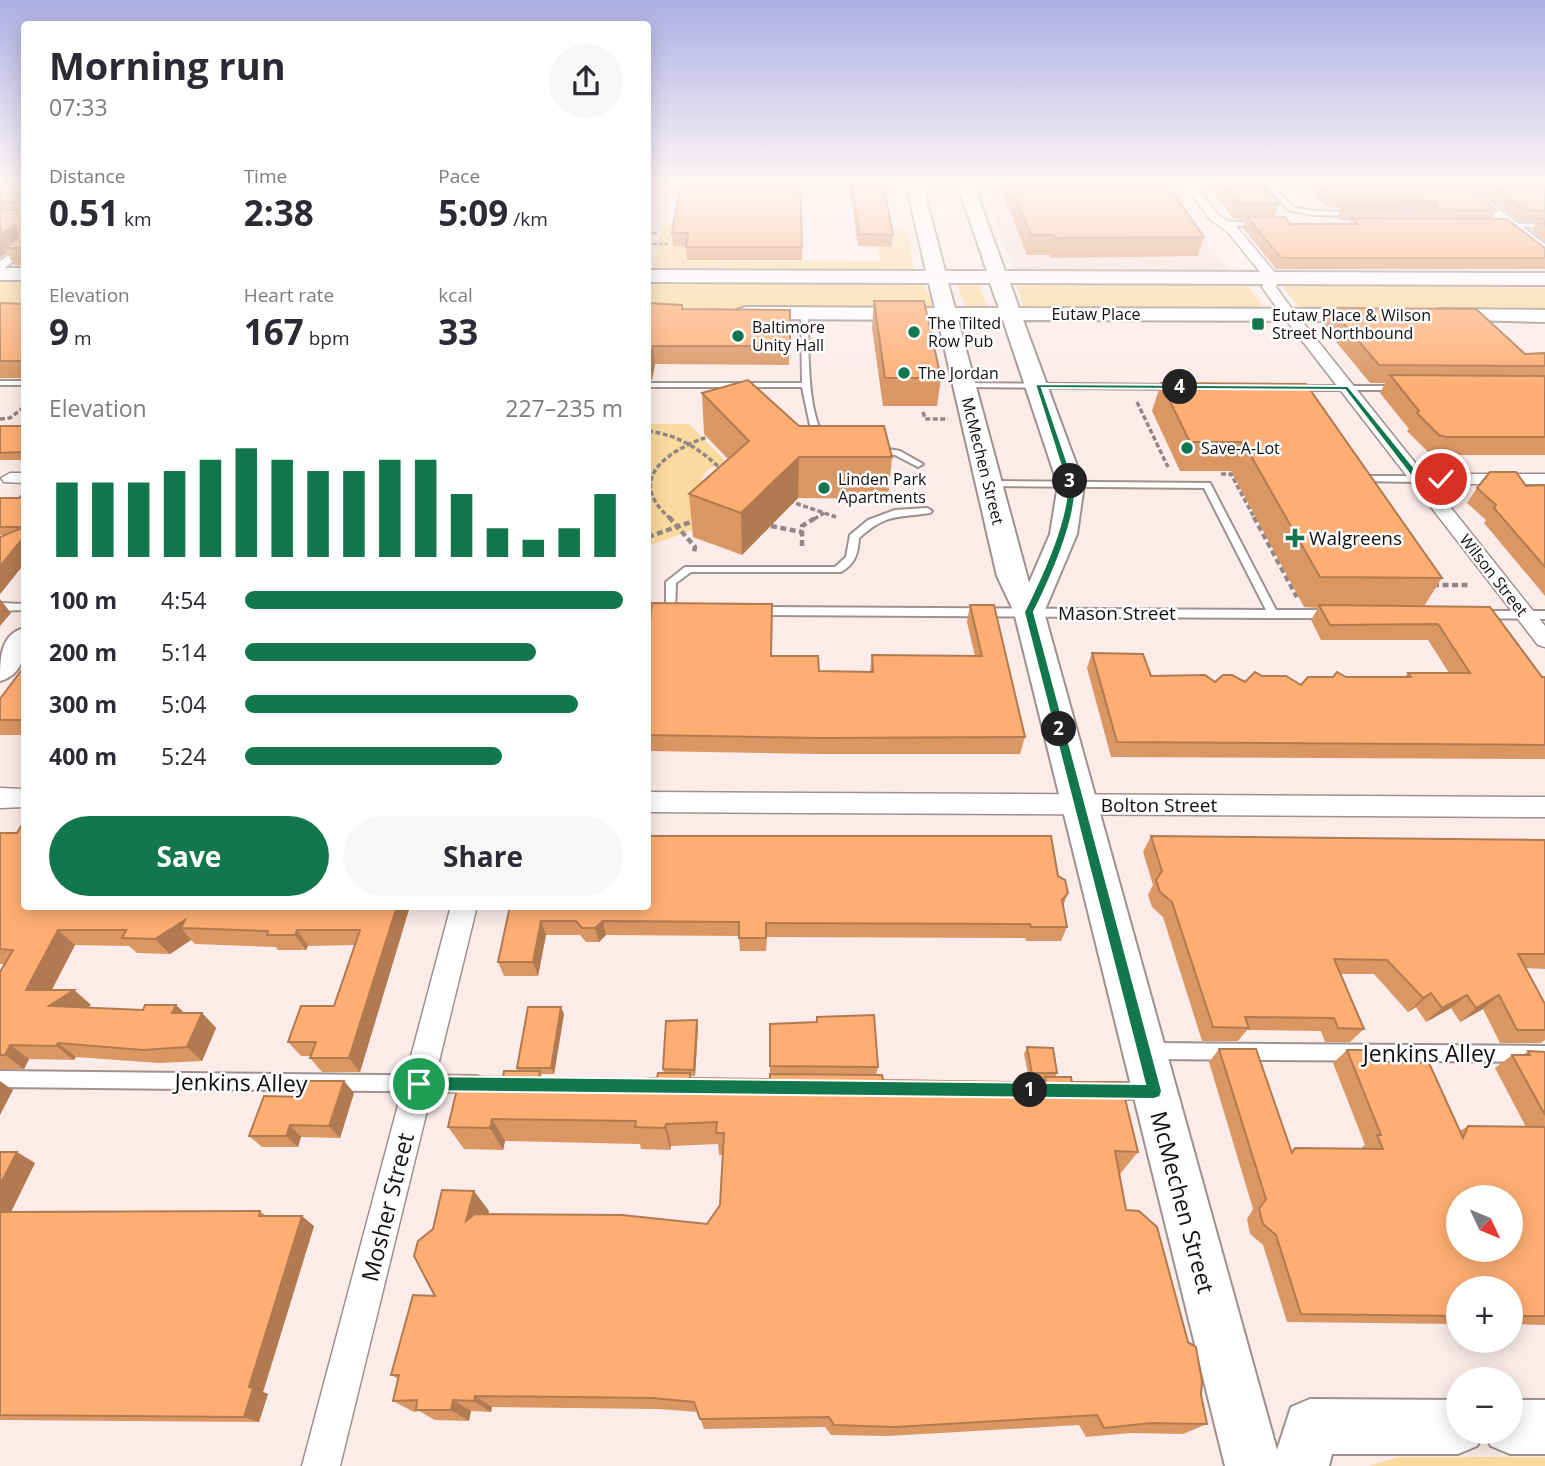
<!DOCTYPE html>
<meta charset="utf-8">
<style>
body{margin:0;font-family:"Open Sans",sans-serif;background:#f7f7f7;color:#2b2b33;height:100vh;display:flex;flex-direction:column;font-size:26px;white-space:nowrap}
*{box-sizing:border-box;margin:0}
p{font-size:23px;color:#7c7c81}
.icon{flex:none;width:38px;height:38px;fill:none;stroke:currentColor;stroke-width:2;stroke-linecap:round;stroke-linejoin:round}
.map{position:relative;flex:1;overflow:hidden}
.panel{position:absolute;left:21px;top:21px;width:630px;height:889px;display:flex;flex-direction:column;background:#fff;border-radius:7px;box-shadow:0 4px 18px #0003}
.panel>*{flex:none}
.needle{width:46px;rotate:134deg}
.fabs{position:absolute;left:1446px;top:1185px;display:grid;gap:14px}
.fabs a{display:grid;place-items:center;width:77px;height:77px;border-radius:50%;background:#fff;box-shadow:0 4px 18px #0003;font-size:35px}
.pin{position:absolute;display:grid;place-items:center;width:60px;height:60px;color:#fff;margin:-30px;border:4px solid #fff;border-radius:50%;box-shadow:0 2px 7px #0007}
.km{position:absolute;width:35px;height:35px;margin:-18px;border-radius:50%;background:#222;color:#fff;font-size:19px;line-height:35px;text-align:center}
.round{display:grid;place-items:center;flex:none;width:74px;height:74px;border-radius:37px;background:#f7f7f7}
.headline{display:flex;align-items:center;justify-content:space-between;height:119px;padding:0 28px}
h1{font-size:38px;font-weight:700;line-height:52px}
.stats{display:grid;grid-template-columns:repeat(3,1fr);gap:10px;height:119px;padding:7px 28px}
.stats div{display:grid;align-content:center}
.stats b{font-size:35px;font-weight:700}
.stats small{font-size:19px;font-weight:400}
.stats p{font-size:19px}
.chart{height:196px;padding:14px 28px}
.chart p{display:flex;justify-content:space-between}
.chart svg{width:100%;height:126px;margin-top:7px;stroke:#12774e;stroke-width:6}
.button{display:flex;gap:14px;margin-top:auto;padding:14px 28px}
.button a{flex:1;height:80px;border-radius:42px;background:#12774e;color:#fff;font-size:28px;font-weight:700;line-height:80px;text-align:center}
.button a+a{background:#f7f7f7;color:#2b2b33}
ul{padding:0 28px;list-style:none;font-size:23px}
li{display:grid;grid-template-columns:112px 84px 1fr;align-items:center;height:52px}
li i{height:18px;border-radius:9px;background:#12774e}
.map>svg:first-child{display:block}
</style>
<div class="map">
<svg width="1545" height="1466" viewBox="0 0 1545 1466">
<rect width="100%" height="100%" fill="#fbece9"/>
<!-- built -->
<path fill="#f4ddd8" d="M981 183H1165L1228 270 1014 269Z"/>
<!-- green -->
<g fill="#fada9e">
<path d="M661 224H673V227L677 228 672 246H688L686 260 880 261 878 247H893L891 231H908L914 270 654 269Z"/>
<rect x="0" y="280" width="24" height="25"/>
<path d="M648 281 922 283 936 305 932 309 648 308Z"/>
<path d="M956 282H978L987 307 975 309 965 305Z"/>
<path d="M1016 283H1245L1266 310 1024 309Z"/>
<path d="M1280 283 1545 284V311L1301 310Z"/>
<path d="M648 424H689L727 463C690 470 702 488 715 512L690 531 648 546Z"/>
<path d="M1399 1457H1545V1466H1368Z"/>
</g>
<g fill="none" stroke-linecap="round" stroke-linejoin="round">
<!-- lane casing -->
<g stroke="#9e918e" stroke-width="4">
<g id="lane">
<path d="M1263 183H1270L1293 207 1313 211 1356 212 1359 214 1356 216 1313 215 1289 210Z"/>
<path d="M1225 222H1260L1263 224 1260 226 1223 225V223Z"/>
<path d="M1506 223 1545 224V228L1504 226 1503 225Z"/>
<path d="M801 311 808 313C809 348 806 410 825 439L824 441H818L811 430 802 387H648V383H802Z"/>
<rect x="0" y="381" width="24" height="4"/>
<path d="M961 383 1177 385 1181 387 1177 389 964 387H961Z"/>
<path d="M1290 386H1397L1401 388 1397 390H1293L1289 388Z"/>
<path d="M876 447 900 451 923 464 918 467 895 455 873 452 871 450Z"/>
<path d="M1359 476H1418L1423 479 1418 482 1356 481 1354 479Z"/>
<path d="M988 481 1210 483 1276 610H1330L1335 614 1330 618H1273L756 615 751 611 756 607 1266 610 1204 488 985 486 983 484Z"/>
<path d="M927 508 932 511 930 513C897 518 887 513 859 538 858 554 855 564 841 572H691L676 583 675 613 671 614 666 610V582L685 567H835L846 557 850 535 868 520 895 510Z"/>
<path d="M0 603 24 604V610L0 611Z"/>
<path d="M1481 611H1545V619L1477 618 1476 615 1477 612Z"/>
<path d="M1152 1043 1545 1046V1062L1152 1059 1146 1056 1144 1051 1146 1046Z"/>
<path d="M0 1071 476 1076 482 1078 484 1084 482 1090 476 1092 0 1087Z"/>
<path d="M1106 1083H1148L1154 1085 1156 1091 1154 1097 1148 1099H1106L1100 1097 1098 1091 1100 1085Z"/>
</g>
</g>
<!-- street casing -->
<g stroke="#9e918e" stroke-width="3">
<g id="street">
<path d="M648 183H654V185L648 188Z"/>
<path d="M1183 183H1194L1218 215 1235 225 1277 275 1279 278 1276 287 1289 305 1424 474H1545V484H1432L1545 626V647L1538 645 1279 311 1262 287 1265 278 1227 231 1210 219Z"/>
<path d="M24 244V254L0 271V261Z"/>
<path d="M10 473H24V483L4 482 1 478Z"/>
<path d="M0 788 24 789V807L0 808Z"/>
<path d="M648 792 1545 797V817L648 812Z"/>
<path d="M451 906H477L340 1466H302Z"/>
</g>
</g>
<!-- secondary casing -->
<g stroke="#9e918e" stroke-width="4">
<g id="secondary">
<path d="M906 183H922L945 271H987L957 183H973L1005 271 1545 273V285L1010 283 1019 308 1371 309 1378 311 1381 315 1378 319 1371 321 1023 320 1084 485 1077 534 1044 612 1277 1450 1291 1407 1310 1399 1458 1400V1432H1484L1477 1446 1458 1454H1332L1329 1466H1225L1014 612 997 576 938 320 746 319 739 317 736 313 739 309 746 307 935 308 929 283 648 282V270L926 271ZM948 283H990L999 308H955ZM958 320H1003L1058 485 1050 534 1029 583Z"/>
<path d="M1447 183H1465L1545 244V258L1539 257Z"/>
<rect x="0" y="268" width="24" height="12"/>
<path d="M1439 309 1545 310V322L1432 319 1429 315 1432 311Z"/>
<path d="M24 628C26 650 25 674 0 681 0 658 0 635 24 628Z"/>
<path d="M1510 1400H1545V1454H1510L1491 1446 1484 1432H1510Z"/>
</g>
</g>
<!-- path-far2 -->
<g stroke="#918785" stroke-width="2.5" stroke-dasharray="3.5 2" stroke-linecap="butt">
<path d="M989 185H1008"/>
<path d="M648 233H657"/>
<path d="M648 244H670"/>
</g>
<!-- path-far1 -->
<g stroke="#918785" stroke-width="3.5" stroke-dasharray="5 2.5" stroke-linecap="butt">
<path d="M1137 402 1168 467"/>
<path d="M923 412 925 419H948"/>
<path d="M0 419 10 418 24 407"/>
<path d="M648 431C679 435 700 449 722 470"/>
<path d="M1221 474H1231L1255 519"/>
<path d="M789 501 836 517"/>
<path d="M671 519C624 480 667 451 707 437"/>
<path d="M814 519 824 513"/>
</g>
<!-- path -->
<g stroke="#918785" stroke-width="4.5" stroke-dasharray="6 3.5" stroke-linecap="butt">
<path d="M669 517 695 547 694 552"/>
<path d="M1254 517 1297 597"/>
<path d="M771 526 802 532"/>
<path d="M648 537 696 520"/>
<path d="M802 546V526L817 517"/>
<path d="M1433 585H1471"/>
</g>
<!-- lane -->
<use href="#lane" fill="#fff" fill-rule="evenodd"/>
<!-- street -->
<use href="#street" fill="#fff" fill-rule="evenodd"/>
<!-- secondary -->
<use href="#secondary" fill="#fff" fill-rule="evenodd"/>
</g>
<!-- wall -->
<g fill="#da9663">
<path d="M0 183H24V265H14L7 253 0 258Z"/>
<path d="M681 183 802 247V260H687L686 246H673L672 233Z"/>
<path d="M849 183H883L893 235 892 247 858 246Z"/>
<path d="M1004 183H1166L1204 237 1198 256 1051 258 1050 255H1027L1002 192Z"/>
<path d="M1210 183H1260L1279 204 1274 217 1290 224H1349L1351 220H1340L1337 217 1341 208 1328 207 1302 183H1462L1496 210 1491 219 1545 248V269H1276L1243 228 1246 220 1234 219 1210 189 1211 185Z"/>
<path d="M1470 183H1545V242L1532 230 1536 222 1519 221Z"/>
<path d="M874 301 941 378 937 406H883L872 328Z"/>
<path d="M0 303 24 304V378H0Z"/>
<path d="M648 303 682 305 683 309 790 310 789 365 655 364 652 380H648Z"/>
<path d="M1330 308 1525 354 1545 353V455H1436L1429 453 1407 431 1409 429 1380 393 1385 383H1370L1323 326Z"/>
<path d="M1161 383 1442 578 1424 606 1542 677H1545V759L1111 757 1087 668 1092 653 1151 676 1215 682H1245L1262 676 1301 685 1346 677H1405L1408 673H1449L1428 640H1321L1311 620 1318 608 1304 607 1231 471H1180L1152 411Z"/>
<path d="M702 393 892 457 888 499 798 498 742 555 693 537 689 494 728 459 704 434Z"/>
<rect x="0" y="426" width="24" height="34"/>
<path d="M1545 485V596L1484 523 1486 520 1467 503 1477 488Z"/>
<path d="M24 493V564L0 594 5 535H0V498H19Z"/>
<path d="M970 605 1025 737 1020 754H820L648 751V639L771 656 819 671 870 672 872 655 975 656 967 622Z"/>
<path d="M24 667V735H0V699Z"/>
<path d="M0 833 410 906 360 1072H322L310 1058 311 1056H301L288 1042 334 1006 355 945 308 946 306 950H278L276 947 195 944 191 940 170 954 137 953 129 946 75 945 52 990H74L91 1005 87 1008 202 1013 216 1028 202 1061 159 1063 76 1057 74 1060 29 1059 24 1069H0V972L4 964H0Z"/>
<path d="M1151 836 1545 840V969L1526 968 1545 1004V1040L1541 1043H1500L1483 1009 1460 1022 1451 1008 1426 1022 1416 1007 1408 1012 1374 974H1340L1364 1029 1350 1042H1325L1321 1031 1247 1030 1238 1041H1202L1163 917 1152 907 1148 895 1153 885 1143 852Z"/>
<path d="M1058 876 1068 893 1063 906 1067 927 1061 941H1026L1025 938 767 937 766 951H740L739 936 606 935 599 942H586L580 935H546L538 976H504L498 962 510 906Z"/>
<path d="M564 1014 554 1074H541L542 1078 641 1079 657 1078 664 1073 663 1069 697 1020 698 1027 695 1076H691V1078L770 1079V1024L878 1067 876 1075 883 1080 1042 1082 1043 1079H1029L1024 1054 1027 1047 1057 1073 1055 1077 1072 1082 1138 1152 1120 1174H1119L1126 1210 1201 1395 1207 1424 1183 1434 1130 1433 1086 1437 1079 1425 888 1436 831 1435 825 1427 704 1429 698 1412 659 1409 492 1407 491 1412 471 1411 469 1421 435 1420 419 1411 414 1412 393 1401 398 1379 391 1375 435 1296 489 1211 488 1214 707 1224 720 1205 723 1155H719L718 1144 671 1146 670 1150 641 1149 640 1144 505 1141 503 1150 464 1149 448 1127 503 1077 518 1071 517 1068Z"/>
<path d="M1219 1049 1291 1151 1295 1148 1363 1149 1362 1147 1365 1145 1333 1063 1347 1050 1376 1056 1387 1062 1460 1131 1468 1126 1526 1127 1495 1068 1512 1055H1523L1528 1051 1545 1052V1325L1510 1324V1288H1458V1324L1287 1322 1263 1245 1250 1234 1247 1219 1253 1209 1209 1062Z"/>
<path d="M344 1081 354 1093 340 1138 301 1137 298 1147H262L249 1136 298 1097Z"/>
<path d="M0 1152 35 1163 11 1212 260 1211 266 1216 314 1226 263 1392 268 1394 259 1422 0 1420Z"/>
</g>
<!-- shaded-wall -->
<g fill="#b27a50">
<path d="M15 225 24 241 4 248 7 253 0 258V235Z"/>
<path d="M653 346 655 364 652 380 650 361Z"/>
<path d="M799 457 798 498 742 555 741 513Z"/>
<path d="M24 537V564L0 594V566Z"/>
<path d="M0 599 11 613 0 626Z"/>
<path d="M397 906H410L360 1072 349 1058Z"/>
<path d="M185 920 181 928 191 940 170 954 155 939Z"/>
<path d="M541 921 546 935 538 976 533 962Z"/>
<path d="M603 921 606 935 599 942 595 928Z"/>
<path d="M58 930 75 945 44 1004 26 990Z"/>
<path d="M297 930 308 946 306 950 295 935Z"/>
<path d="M74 990 91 1005 67 1021 49 1006Z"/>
<path d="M1431 993 1416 1007 1408 1012 1423 998Z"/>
<path d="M1467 995 1451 1008 1426 1022 1442 1008Z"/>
<path d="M1499 995 1483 1009 1460 1022 1476 1008Z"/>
<path d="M176 1005 191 1019 172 1013Z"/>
<path d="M561 1007 564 1014 554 1074 551 1068Z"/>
<path d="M202 1013 216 1028 202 1061 187 1047Z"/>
<path d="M697 1020 698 1027 695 1076 694 1070Z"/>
<path d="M58 1043 76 1057 74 1060 56 1046Z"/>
<path d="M10 1045 29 1059 24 1069 5 1055Z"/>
<path d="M0 1081 13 1090 0 1115Z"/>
<path d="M344 1081 354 1093 340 1138 329 1126Z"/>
<path d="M492 1119 505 1141 503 1150 490 1128Z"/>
<path d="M666 1124 671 1146 670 1150 665 1128Z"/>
<path d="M290 1125 301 1137 298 1147 286 1136Z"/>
<path d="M17 1152 35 1163 5 1224 0 1222V1185Z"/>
<path d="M474 1191 489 1211 482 1240 466 1221Z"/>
<path d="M302 1216 314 1226 263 1392 268 1394 259 1422 244 1417 249 1387Z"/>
<path d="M475 1396 492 1407 491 1412 474 1401Z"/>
<path d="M453 1400 471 1411 469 1421 451 1410Z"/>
</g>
<!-- building -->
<g fill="#feae73" stroke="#b27a50" stroke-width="2" fill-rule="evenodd">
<path d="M0 183H24V248H4L18 238 15 225 0 235V210H17L15 202H0Z"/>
<path d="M681 183H800L802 247H686L688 233H672Z"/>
<path d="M852 183H883L893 235 859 234Z"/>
<path d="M1009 183H1166L1204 237 1055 238 1054 235H1031Z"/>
<path d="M1222 183H1260L1279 204H1239Z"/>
<path d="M1318 183H1462L1496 210 1345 209 1342 206 1432 210 1438 204 1432 201 1332 197Z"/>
<path d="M1489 183H1545V211L1525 210Z"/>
<path d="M1247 217H1285L1290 224H1358L1352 218 1507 219 1545 248V258H1281Z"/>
<path d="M1538 219H1545V225Z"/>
<path d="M874 301H924L941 378H885Z"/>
<path d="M0 303 24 304V361H0Z"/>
<path d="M648 303 682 305V309L790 310V346H653L650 361H648Z"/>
<path d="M1330 308 1476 309 1525 354 1545 353V366L1379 365Z"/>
<path d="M1390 375 1545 376V437H1446L1439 435 1417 413 1419 411Z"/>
<path d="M748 380 799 426H884L892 457H799L741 513 689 494 749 441 702 393Z"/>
<path d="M1161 383 1306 384 1442 578 1320 577 1243 442H1190Z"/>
<path d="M0 426H24V452L0 453Z"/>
<path d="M1490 472H1516L1526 486 1545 485V567L1494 508 1496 505 1477 488Z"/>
<path d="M24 493V527H0V498H19Z"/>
<path d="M24 527V537L0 566V537Z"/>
<path d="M652 603 772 604 771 656H818L819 671 873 672 872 655 982 656 970 605H994L1025 737 821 738 648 735V639Z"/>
<path d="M1319 605 1490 607 1542 677H1545V745L1117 742 1092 653 1143 654 1151 676 1205 675 1215 682 1223 675H1232L1245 682 1255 672 1262 676H1286L1301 685 1308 677H1333L1337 672 1346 677H1411L1408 673H1470L1438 624 1330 625Z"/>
<path d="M24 667V720H0V699Z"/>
<path d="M24 821V906H397L349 1058H310L316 1042H288L301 1006H334L360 930H297L295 935H267L268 931 181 928 185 920 155 939 122 938 126 930H58L26 990H74L49 1006 143 1010 145 1005H176L172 1013H202L187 1047 143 1050 58 1043 56 1046 10 1045 5 1055H0V972L13 950 0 949V833H17Z"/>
<path d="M648 836H1051L1058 876 1065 880 1068 893 1062 900 1067 927H1031L1030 924 766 923V938H739V922L603 921 595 928H582L576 921H541L533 962H498L510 906H648Z"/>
<path d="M1151 836 1545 840V954H1518L1545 1004V1030H1517L1499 995 1476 1008 1467 995 1442 1008 1431 993 1423 998 1387 960 1334 959 1364 1029 1338 1028 1334 1018 1245 1017 1249 1028 1213 1027 1172 902 1160 892 1156 880 1162 871Z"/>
<path d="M528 1007H561L551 1068H517Z"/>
<path d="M874 1015 878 1067 770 1066V1024L817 1022V1017Z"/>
<path d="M697 1020 694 1070 663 1069 666 1021Z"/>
<path d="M1027 1047 1053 1048 1057 1073H1032Z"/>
<path d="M1219 1049H1256L1292 1153 1295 1148 1383 1149 1377 1135H1381L1347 1050H1374L1376 1056H1385L1387 1062 1429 1063 1463 1138 1468 1126 1545 1127V1316H1510V1288H1458V1316L1301 1314 1276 1235 1263 1224 1259 1209 1266 1199ZM1458 1197H1510V1250H1458Z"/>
<path d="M1528 1051 1545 1052V1115L1512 1055H1530Z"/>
<path d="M504 1071H540L539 1078 641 1079 657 1078 658 1073H690V1078L770 1079V1074L882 1075 883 1080 1010 1082H1046L1045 1077H1071L1072 1082H1121L1138 1152 1115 1151 1126 1210 1139 1211 1157 1227 1188 1342 1196 1347 1202 1381 1201 1395 1207 1424 1151 1423 1104 1428 1097 1415 895 1427 834 1425 829 1417 700 1419 694 1402 653 1398 475 1396 474 1401 453 1400 451 1410H416L417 1400 393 1401 399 1375H391L413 1295 435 1296 414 1256 418 1241 433 1229 442 1190 474 1191 466 1221 475 1214 622 1215 707 1224 720 1205 724 1133H716L717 1122 666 1124 665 1128 635 1127 636 1121 492 1119 490 1128 448 1127 460 1076 503 1077Z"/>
<path d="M303 1081H344L329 1126 290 1125 286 1136H249L264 1096 298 1097Z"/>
<path d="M0 1152H17L0 1185Z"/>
<path d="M260 1211 259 1216H302L249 1387 253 1388 244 1417 0 1415V1212Z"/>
</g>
<!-- sky -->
<linearGradient id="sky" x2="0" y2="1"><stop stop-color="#aeaee4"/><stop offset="0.47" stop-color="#fdf6f5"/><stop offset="1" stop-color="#fdf6f5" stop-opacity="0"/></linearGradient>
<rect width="1545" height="388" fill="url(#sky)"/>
<!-- route -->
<path fill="#12774e" stroke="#fff" stroke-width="2" d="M1035 384 1348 386 1421 476H1441L1446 479 1441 481H1415L1345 390 1042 388 1075 485C1077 520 1050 580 1034 612L1162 1091 1160 1097 1154 1099 419 1091 413 1089 411 1084 413 1078 419 1076 1145 1084 1024 612C1040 580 1068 520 1067 485Z"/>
<!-- markers -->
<g fill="#12774e" stroke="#fdfdfd" stroke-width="2.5">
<rect x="1251" y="317" width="14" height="14" rx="3.5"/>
<circle cx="914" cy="332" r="7"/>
<circle cx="738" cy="336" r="7"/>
<circle cx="904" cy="373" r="7"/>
<circle cx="1187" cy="448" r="7"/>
<circle cx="824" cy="488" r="7"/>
<path d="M1291.5 527.5h7v7h7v7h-7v7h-7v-7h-7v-7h7z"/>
</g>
<g text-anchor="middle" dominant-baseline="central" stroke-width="5" stroke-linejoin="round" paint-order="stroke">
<!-- far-street labels -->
<g font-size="16" fill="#15100f" stroke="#fdfdfd">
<text x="1096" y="314">Eutaw Place</text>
<text transform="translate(983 461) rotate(76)">McMechen Street</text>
<text transform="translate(1494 575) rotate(52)">Wilson Street</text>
</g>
<!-- far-poi labels -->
<g font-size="16" fill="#15100f" stroke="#fdfdfd" text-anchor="start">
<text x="1272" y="315">Eutaw Place &amp; Wilson<tspan x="1272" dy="18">Street Northbound</tspan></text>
<text x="928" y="323">The Tilted<tspan x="928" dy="18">Row Pub</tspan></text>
<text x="752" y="327">Baltimore<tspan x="752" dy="18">Unity Hall</tspan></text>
<text x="918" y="373">The Jordan</text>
<text x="1201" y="448">Save-A-Lot</text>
<text x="838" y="479">Linden Park<tspan x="838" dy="18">Apartments</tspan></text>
</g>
<!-- poi labels -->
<g font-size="19" fill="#15100f" stroke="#fdfdfd" text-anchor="start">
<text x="1309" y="538">Walgreens</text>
</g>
<!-- street labels -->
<g font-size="19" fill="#15100f" stroke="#fdfdfd">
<text x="1117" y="613">Mason Street</text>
<text x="1159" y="805">Bolton Street</text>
</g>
<!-- near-street labels -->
<g font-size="23" fill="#15100f" stroke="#fdfdfd">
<text x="1429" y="1053">Jenkins Alley</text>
<text transform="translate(241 1082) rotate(1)">Jenkins Alley</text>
<text transform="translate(1183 1202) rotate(75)">McMechen Street</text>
<text transform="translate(387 1207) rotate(-76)">Mosher Street</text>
</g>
</g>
</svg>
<div class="fabs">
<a><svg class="needle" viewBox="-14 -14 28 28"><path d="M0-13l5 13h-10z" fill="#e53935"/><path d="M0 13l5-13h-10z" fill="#7c7c81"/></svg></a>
<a>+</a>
<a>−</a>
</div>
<div class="pin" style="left:419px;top:1084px;background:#1e9e55"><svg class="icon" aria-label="arrive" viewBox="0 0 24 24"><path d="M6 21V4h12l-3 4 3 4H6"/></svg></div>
<div class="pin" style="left:1441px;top:479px;background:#d93025"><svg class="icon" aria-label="check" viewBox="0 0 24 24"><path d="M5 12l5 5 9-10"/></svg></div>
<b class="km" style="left:1030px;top:1090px">1</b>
<b class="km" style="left:1059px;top:729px">2</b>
<b class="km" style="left:1070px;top:481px">3</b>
<b class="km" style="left:1180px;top:387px">4</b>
<section class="panel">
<div class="headline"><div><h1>Morning run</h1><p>07:33</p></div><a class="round"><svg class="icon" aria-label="share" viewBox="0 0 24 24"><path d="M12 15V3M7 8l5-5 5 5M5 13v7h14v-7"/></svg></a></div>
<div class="stats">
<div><p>Distance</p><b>0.51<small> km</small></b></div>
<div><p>Time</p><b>2:38</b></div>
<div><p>Pace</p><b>5:09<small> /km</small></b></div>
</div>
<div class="stats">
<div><p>Elevation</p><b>9<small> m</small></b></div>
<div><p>Heart rate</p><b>167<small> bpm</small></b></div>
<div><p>kcal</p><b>33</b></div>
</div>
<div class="chart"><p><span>Elevation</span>227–235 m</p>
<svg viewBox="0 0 160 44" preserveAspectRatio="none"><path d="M5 44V18M15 44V18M25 44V18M35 44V14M45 44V10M55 44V6M65 44V10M75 44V14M85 44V14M95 44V10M105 44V10M115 44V22M125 44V34M135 44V38M145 44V34M155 44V22"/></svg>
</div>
<ul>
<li><b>100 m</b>4:54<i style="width:100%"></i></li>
<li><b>200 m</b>5:14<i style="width:77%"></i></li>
<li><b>300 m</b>5:04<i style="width:88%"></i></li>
<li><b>400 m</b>5:24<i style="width:68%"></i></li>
</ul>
<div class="button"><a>Save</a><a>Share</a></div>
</section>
</div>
